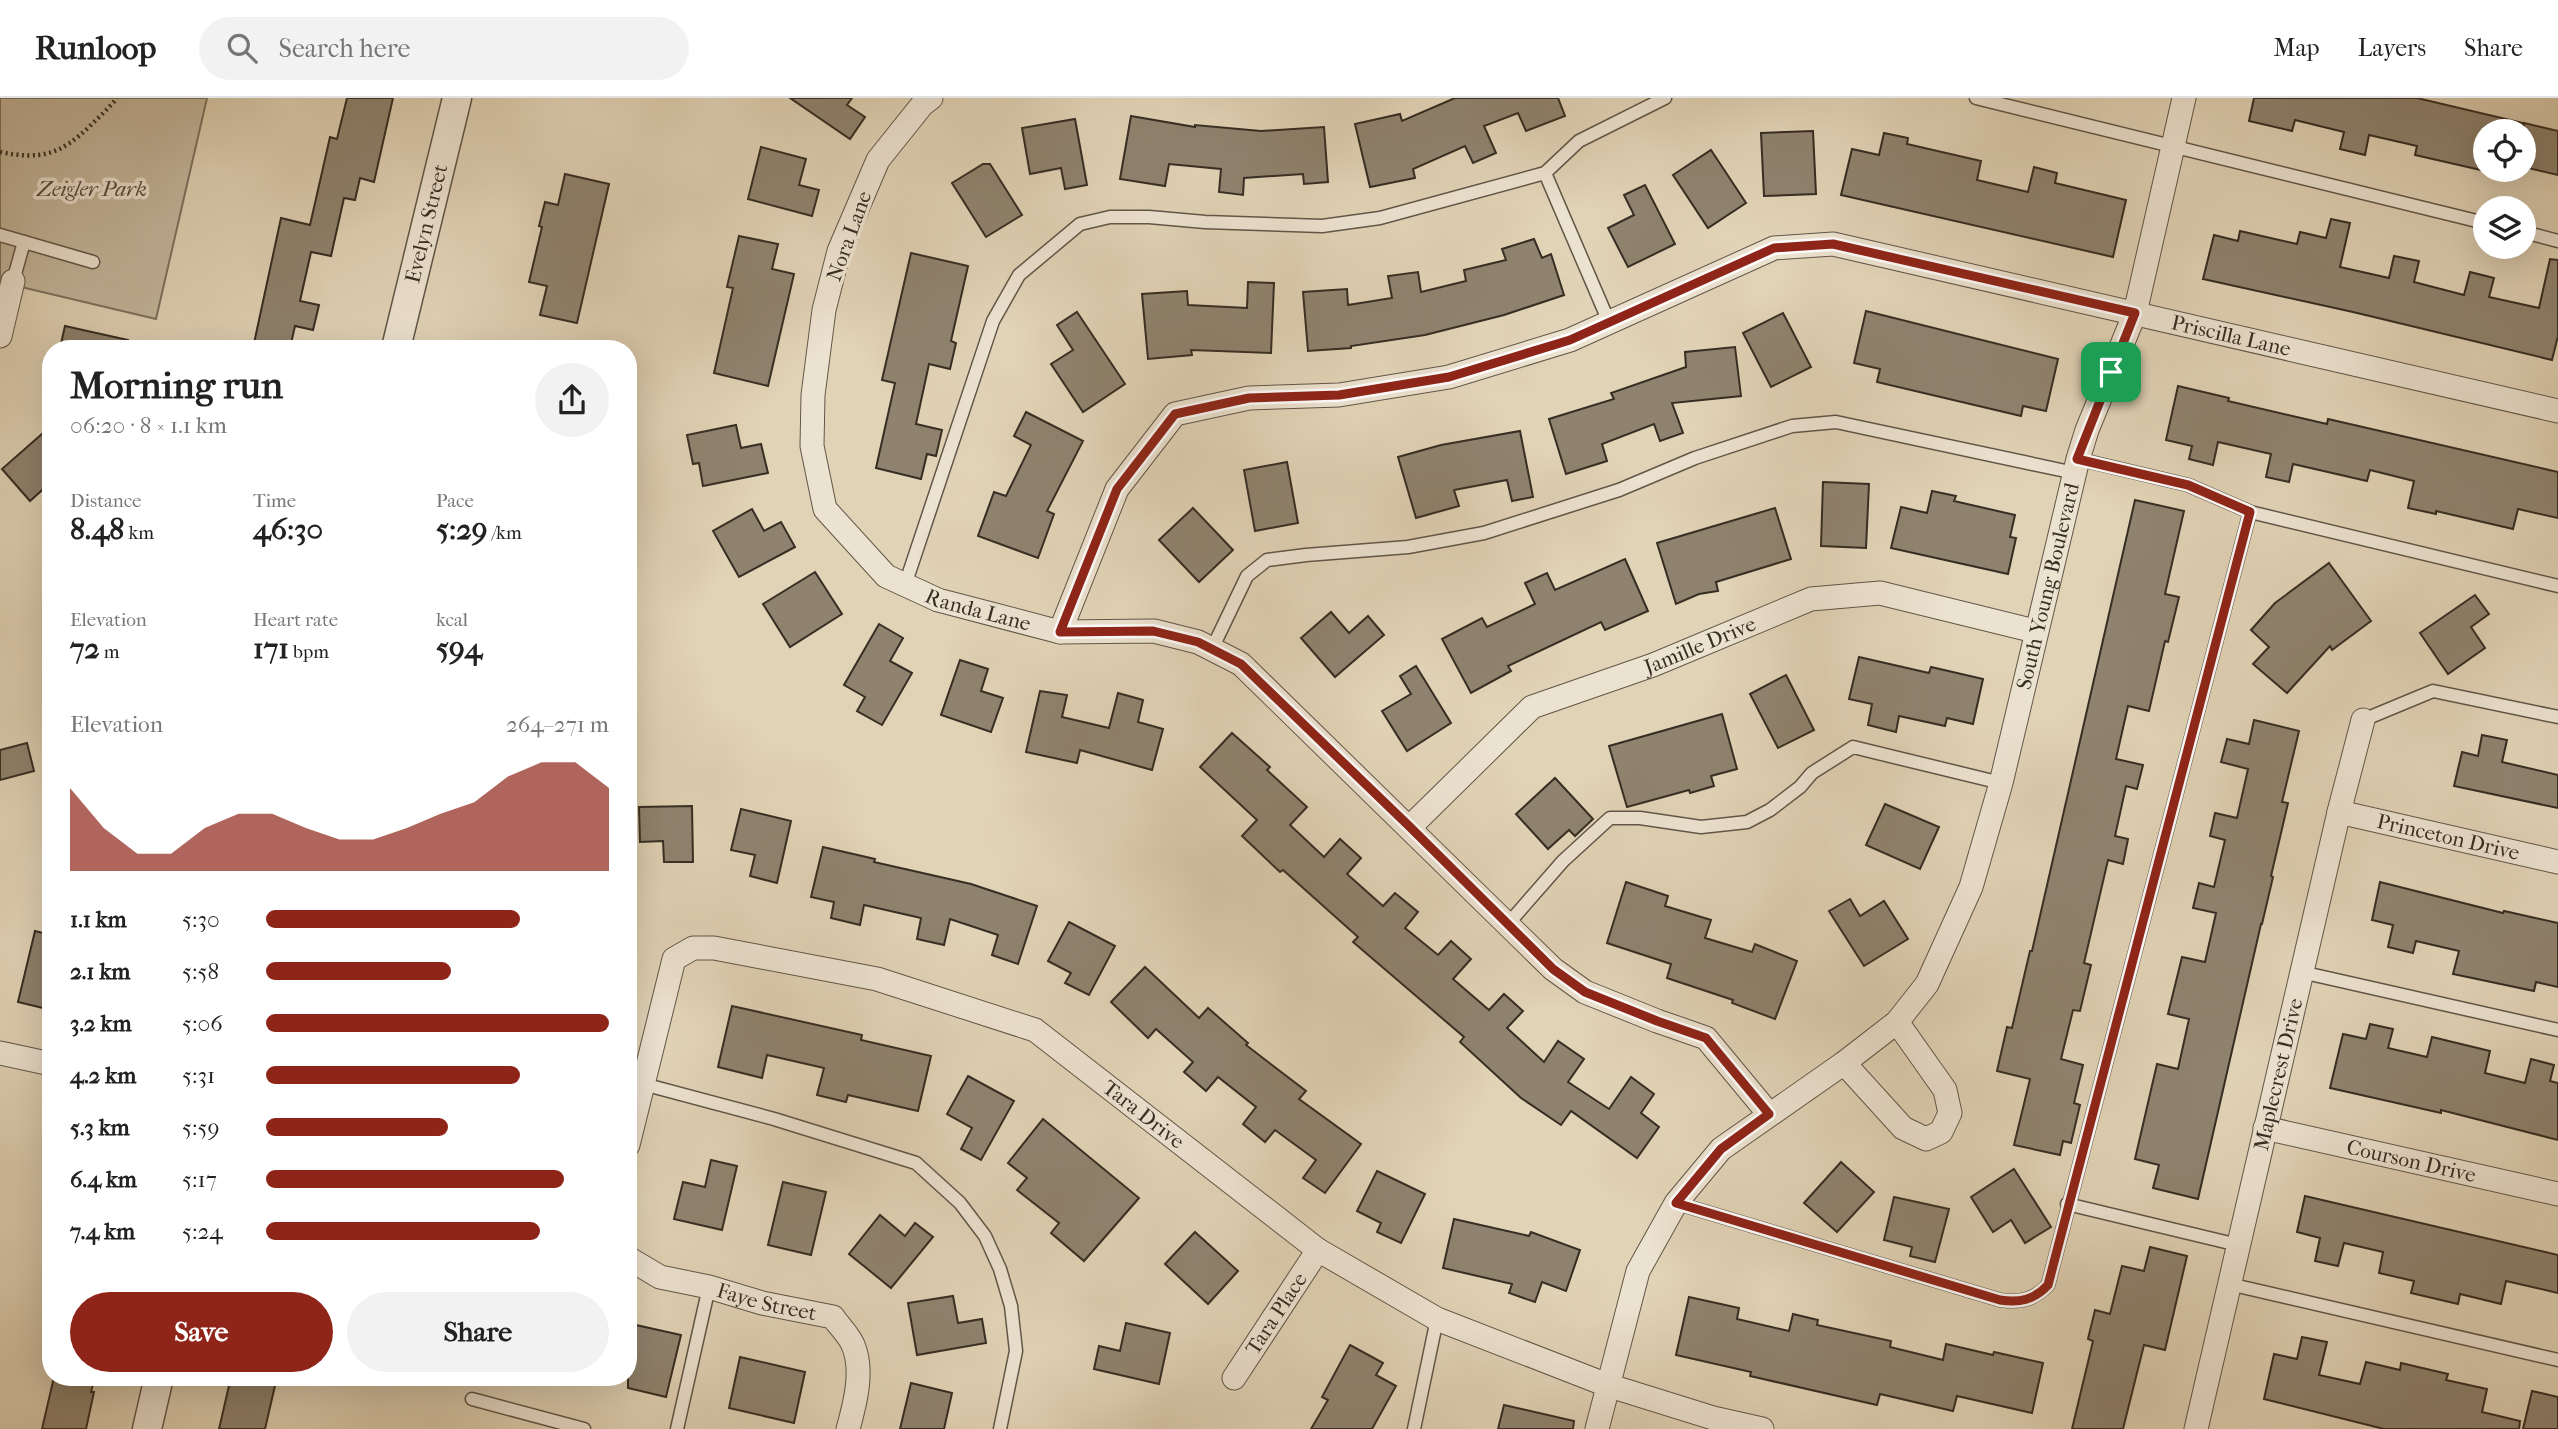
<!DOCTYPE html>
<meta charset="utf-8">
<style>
body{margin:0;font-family:"IM FELL French Canon",serif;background:#f2f2f2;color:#222;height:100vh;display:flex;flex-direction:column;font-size:26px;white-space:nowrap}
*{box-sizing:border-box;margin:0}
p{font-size:23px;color:#767676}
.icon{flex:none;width:38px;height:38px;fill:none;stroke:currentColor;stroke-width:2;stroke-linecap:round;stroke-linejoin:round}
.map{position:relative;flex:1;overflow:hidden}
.side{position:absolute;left:42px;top:242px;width:595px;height:1046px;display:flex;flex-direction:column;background:#fff;border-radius:28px;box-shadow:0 7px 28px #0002}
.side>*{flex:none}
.buttons{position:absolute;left:2473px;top:21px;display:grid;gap:14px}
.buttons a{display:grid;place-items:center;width:63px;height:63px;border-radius:50%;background:#fff;box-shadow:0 7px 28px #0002;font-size:35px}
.pin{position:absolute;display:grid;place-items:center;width:60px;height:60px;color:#fff;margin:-30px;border-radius:14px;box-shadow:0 4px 10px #0006}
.round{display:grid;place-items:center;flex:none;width:74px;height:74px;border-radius:37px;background:#f2f2f2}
.overview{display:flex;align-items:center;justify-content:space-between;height:119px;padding:0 28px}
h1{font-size:38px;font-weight:700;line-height:52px}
.stats{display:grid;grid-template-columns:repeat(3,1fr);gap:10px;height:119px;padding:7px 28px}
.stats div{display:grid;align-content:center}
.stats b{font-size:30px;font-weight:700}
.stats small{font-size:19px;font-weight:400}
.stats p{font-size:19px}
.chart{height:196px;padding:14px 28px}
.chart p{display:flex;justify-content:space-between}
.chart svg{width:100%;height:126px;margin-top:7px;fill:#8f2418;opacity:.7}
.cta{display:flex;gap:14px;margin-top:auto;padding:14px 28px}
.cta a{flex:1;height:80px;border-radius:42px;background:#8f2418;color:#fff;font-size:28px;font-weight:700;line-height:80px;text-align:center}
.cta a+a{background:#f2f2f2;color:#222}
ul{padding:0 28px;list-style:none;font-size:23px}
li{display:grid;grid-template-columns:112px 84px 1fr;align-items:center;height:52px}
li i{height:18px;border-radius:9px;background:#8f2418}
header{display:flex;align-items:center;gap:42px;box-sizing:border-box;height:98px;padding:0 35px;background:#fff;border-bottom:2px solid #e0e0e0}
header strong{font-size:33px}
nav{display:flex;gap:38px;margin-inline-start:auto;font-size:24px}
.search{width:490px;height:63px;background:#f2f2f2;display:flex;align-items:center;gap:18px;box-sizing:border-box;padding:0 24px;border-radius:38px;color:#767676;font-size:26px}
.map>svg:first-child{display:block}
</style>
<header>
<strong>Runloop</strong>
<div class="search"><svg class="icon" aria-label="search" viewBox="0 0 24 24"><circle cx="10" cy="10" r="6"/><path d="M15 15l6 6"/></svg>Search here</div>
<nav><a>Map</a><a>Layers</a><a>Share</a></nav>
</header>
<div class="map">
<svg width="2558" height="1331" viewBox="0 0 2558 1331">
<rect width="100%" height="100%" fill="#e1d3b6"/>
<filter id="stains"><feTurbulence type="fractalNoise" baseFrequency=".00286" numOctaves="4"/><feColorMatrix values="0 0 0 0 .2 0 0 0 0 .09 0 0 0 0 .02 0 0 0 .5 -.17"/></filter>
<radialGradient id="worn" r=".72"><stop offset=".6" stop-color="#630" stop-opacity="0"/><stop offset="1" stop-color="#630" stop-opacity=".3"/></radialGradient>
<!-- green -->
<path fill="#c4b79d" stroke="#7d7260" stroke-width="2" d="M0 0H207L156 221 0 184Z"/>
<!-- building -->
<g fill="#8f836f" stroke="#362d23" stroke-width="2">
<path d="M347 0H393L374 84 360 80 355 102 344 100 331 158 311 154 300 203 319 207 313 232 295 228 290 250H253L281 120 310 127 330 39 337 41Z"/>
<path d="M790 0H852L847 7 865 19 850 41Z"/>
<path d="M1455 0H1558L1565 18 1526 33 1518 15 1484 28 1496 55 1473 65 1465 48 1413 71 1415 80 1370 89 1355 26 1400 16 1402 23Z"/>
<path d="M2254 0H2417L2523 25V33H2485V73L2415 57 2417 48 2369 37 2365 57 2340 51 2344 34 2295 22 2292 33 2249 23Z"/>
<path d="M1131 18 1195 29V27L1261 33 1324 29 1328 84 1304 86 1303 76 1244 80 1243 97 1219 94 1221 71 1169 66 1165 88 1120 81Z"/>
<path d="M1075 21 1087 87 1065 91 1061 70 1030 76 1022 30Z"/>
<path d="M2524 25 2558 33V77L2524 69Z"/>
<path d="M1813 33 1816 96 1764 98 1761 35Z"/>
<path d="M1884 35 1908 40 1907 46 1981 63 1977 82 2028 94 2034 69 2057 75 2055 85 2126 102 2113 159 1841 97 1852 51 1879 57Z"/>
<path d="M761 49 806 61 799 87 819 92 812 118 748 101Z"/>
<path d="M1711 52 1746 105 1708 130 1673 77Z"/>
<path d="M983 66H990L1022 117 986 139 952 85Z"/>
<path d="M565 76 609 86 577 225 540 217 547 188 529 184 542 129 539 128 545 104 558 107Z"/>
<path d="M1645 87 1675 146 1628 169 1608 130 1634 117 1624 97Z"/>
<path d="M2331 121 2350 125 2340 169 2389 180 2394 158 2419 163 2414 184 2464 197 2470 174 2494 180 2489 199 2539 210 2550 161 2558 162V238L2552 262 2353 214 2203 181 2214 137 2238 143 2240 133 2297 146 2300 134 2326 140Z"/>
<path d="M739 138 778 146 772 171 794 176 768 288 714 275 733 190 727 189Z"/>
<path d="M1534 141 1542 160 1551 156 1564 197 1504 217 1425 237 1351 248V250L1308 253 1303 194 1347 191 1348 207 1392 200 1388 178 1418 174 1421 194 1466 183 1464 172 1506 162 1502 151Z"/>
<path d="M911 155 968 168 951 243 956 245 950 271 929 266 916 326 942 332 936 358 927 356 921 381 876 370 895 285 882 282Z"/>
<path d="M1248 184 1274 185 1271 255 1191 252 1192 257 1148 261 1142 196 1187 193 1188 207 1247 210Z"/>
<path d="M1866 213 2058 261 2046 313 2023 308 2021 318 1877 284 1880 271 1854 265Z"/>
<path d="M1077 214 1125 286 1083 314 1051 266 1073 252 1057 227Z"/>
<path d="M1783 215 1811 269 1771 289 1743 235Z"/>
<path d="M65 228 128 242 127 250H60Z"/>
<path d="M1735 249 1741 298 1672 305 1683 335 1660 343 1654 326 1602 346 1607 363 1566 376 1549 321 1614 301 1611 295 1686 269 1685 254Z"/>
<path d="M2178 288 2229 300 2228 303 2327 326 2328 321 2558 374V420L2518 411 2513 431 2436 413V416L2408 410 2414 383 2370 372 2367 383 2293 366 2289 384 2266 379 2271 356 2218 344 2213 367 2189 361 2192 348 2166 342Z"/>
<path d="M1026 314 1083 343 1047 413 1054 416 1038 460 978 438 994 394 1006 398 1031 347 1014 338Z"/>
<path d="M736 327 741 350 761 346 768 375 703 388 699 365 693 366 687 337Z"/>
<path d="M51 328V384L30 403 2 371Z"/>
<path d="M1520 333 1533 399 1512 403 1507 382 1454 392 1459 408 1416 420 1398 359 1441 347Z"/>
<path d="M1287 364 1298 425 1255 433 1244 372Z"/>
<path d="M1823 384 1869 386 1866 450 1821 448Z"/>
<path d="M1932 393 1956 398 1954 403 2015 417 2010 439 2016 440 2008 476 1891 450 1901 409 1927 415Z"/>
<path d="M2135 402 2184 413 2165 496 2179 499 2168 544 2165 543 2149 613 2128 608 2116 661 2143 667 2137 691 2126 688 2115 738 2128 741 2123 766 2108 762 2084 865 2091 867 2080 913 2073 912 2061 961 2083 967 2074 1005 2080 1007 2071 1045 2063 1043 2060 1057 2014 1047 2030 981 1997 973 2007 929 2012 930 2030 853H2032Z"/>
<path d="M1193 410 1233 452 1199 484 1159 442Z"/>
<path d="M1775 410 1791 461 1716 484 1718 493 1699 496 1676 506 1657 445Z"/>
<path d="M752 411 764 433 781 424 795 449 739 479 713 433Z"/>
<path d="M1625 461 1648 513 1605 532 1601 524 1508 568 1511 573 1471 595 1442 541 1482 520 1487 529 1535 506 1525 485 1547 475 1555 492Z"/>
<path d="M2329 465 2371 523 2332 552 2330 548 2287 595 2253 566 2269 549 2251 532 2275 505Z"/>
<path d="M815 474 842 516 790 549 763 506Z"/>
<path d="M2475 497 2489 516 2471 529 2485 550 2448 576 2420 535Z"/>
<path d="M1331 514 1349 535 1368 518 1384 537 1335 579 1301 540Z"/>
<path d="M879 526 903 540 890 563 912 575 882 627 857 613 865 599 844 587Z"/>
<path d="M1859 559 1929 575 1931 569 1983 581 1973 626 1947 620 1945 628 1899 618 1896 634 1868 627 1872 606 1849 601Z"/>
<path d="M960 562 988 571 981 593 1003 600 991 634 941 617Z"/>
<path d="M1416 568 1451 625 1407 653 1382 613 1411 596 1400 578Z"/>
<path d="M1786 577 1814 632 1778 650 1750 596Z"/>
<path d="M1040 593 1067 597 1062 619 1109 630 1118 595 1143 602 1138 624 1163 631 1152 672 1080 652 1077 665 1026 654Z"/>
<path d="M1722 616 1737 671 1711 678 1714 688 1690 695 1689 692 1627 709 1609 648Z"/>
<path d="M2254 622 2299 633 2282 704 2288 705 2271 778 2273 779 2262 826H2261L2198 1101 2153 1090 2159 1067 2135 1061 2157 966 2178 971 2189 921 2168 916 2182 859 2205 864 2216 815 2193 810 2199 785 2214 789 2225 742 2210 738 2215 715 2237 720 2248 671 2221 664 2227 641 2249 646Z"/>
<path d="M1232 635 1270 669 1267 672 1307 709 1290 727 1324 759 1340 741 1361 760 1347 776 1383 808 1395 795 1418 814 1405 830 1438 857 1451 843 1471 861 1453 881 1489 912 1504 896 1523 913 1507 930 1544 964 1558 943 1584 961 1568 984 1609 1011 1631 979 1654 996 1641 1015 1659 1029 1637 1060 1571 1013 1561 1027 1521 1000 1460 944 1464 939 1353 844 1358 839 1283 772 1280 774 1242 738 1257 722 1200 669Z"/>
<path d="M2482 637 2507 642 2502 664 2558 677V710L2454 688 2462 654 2478 658Z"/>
<path d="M27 645 34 673 0 682V652Z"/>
<path d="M1555 680 1593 721 1575 738 1569 732 1548 751 1516 716Z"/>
<path d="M1885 706 1939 729 1920 771 1866 747Z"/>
<path d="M692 708 693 764H664L663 743 640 744 639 709Z"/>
<path d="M741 711 791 723 777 785 750 778 755 757 731 752Z"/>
<path d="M823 749 875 761 874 764 971 786 1037 808 1018 866 992 857 998 837 950 821 944 847 917 841 921 820 864 807 860 827 831 820 834 804 811 799Z"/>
<path d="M1626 784 1668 798 1665 808 1711 822 1705 840 1752 854 1755 846 1797 863 1775 921 1732 905 1733 902 1667 880 1671 866 1607 845Z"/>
<path d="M2380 784 2503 815 2504 813 2558 825V889L2536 884 2534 893 2453 876 2459 853 2416 843 2413 855 2388 849 2393 827 2372 822Z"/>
<path d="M1850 801 1860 818 1884 803 1908 841 1864 868 1829 813Z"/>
<path d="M1069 824 1115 848 1089 897 1065 885 1071 875 1048 863Z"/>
<path d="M35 833 51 837V912L18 904Z"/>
<path d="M1145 869 1199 920 1208 910 1248 945 1246 947 1306 993 1299 1001 1361 1046 1325 1095 1303 1080 1316 1062 1275 1032 1265 1044 1243 1026 1256 1009 1218 979 1206 993 1184 974 1193 964 1156 931 1148 940 1111 904Z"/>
<path d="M732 908 862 937 861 942 931 958 918 1013 848 997 846 1004 817 997 824 970 767 957 762 980 718 969Z"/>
<path d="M2370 926 2393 931 2388 950 2427 959 2432 939 2490 953 2485 975 2525 985 2531 961 2554 967 2550 983 2558 985V1042L2441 1012V1015L2330 990 2343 936 2366 941Z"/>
<path d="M968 978 1014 1003 981 1062 961 1051 972 1030 947 1016Z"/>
<path d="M1043 1021 1139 1100 1084 1163 1051 1135 1059 1125 1017 1092 1027 1080 1008 1065Z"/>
<path d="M711 1062 737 1068 722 1132 674 1121 683 1084 705 1089Z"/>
<path d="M1841 1064 1874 1094 1837 1134 1804 1105Z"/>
<path d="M2014 1071 2051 1129 2025 1145 2011 1122 1993 1134 1971 1099Z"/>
<path d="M1377 1073 1425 1096 1401 1145 1377 1134 1381 1125 1357 1113Z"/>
<path d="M783 1084 826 1094 811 1157 768 1147Z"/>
<path d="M2305 1098 2558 1157V1195L2506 1183 2501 1206 2460 1196 2458 1206 2411 1195 2414 1183 2379 1175 2383 1154 2344 1145 2338 1168 2315 1163 2320 1140 2297 1134Z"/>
<path d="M1894 1099 1949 1111 1935 1164 1910 1158 1912 1149 1884 1142Z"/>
<path d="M880 1117 905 1138 915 1125 933 1139 891 1190 849 1156Z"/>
<path d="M1454 1121 1529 1138 1531 1134 1580 1152 1566 1193 1542 1184 1535 1204 1509 1195 1512 1186 1443 1170Z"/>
<path d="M1195 1134 1238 1173 1208 1206 1165 1166Z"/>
<path d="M2150 1149 2187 1158 2165 1252 2144 1247 2123 1331H2072L2093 1243 2088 1241 2095 1212 2110 1216 2122 1168 2144 1173Z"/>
<path d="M953 1198 958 1225 982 1221 986 1245 917 1257 908 1205Z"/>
<path d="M1689 1199 1739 1210 1737 1221 1789 1233 1793 1216 1818 1222 1817 1227 1891 1243 1890 1249 1943 1262 1946 1246 1993 1257 1994 1254 2043 1265 2032 1315 1957 1298 1953 1313 1880 1296 1877 1307 1750 1278 1751 1274 1676 1257Z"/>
<path d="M1126 1225 1170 1235 1159 1286 1094 1271 1099 1248 1120 1253Z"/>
<path d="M636 1227 681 1237 666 1299 628 1290V1262Z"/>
<path d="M2302 1239 2327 1244 2319 1277 2360 1286 2366 1264 2400 1272 2401 1265 2448 1276 2446 1282 2487 1291 2482 1314 2520 1323 2519 1331H2384L2264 1301 2274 1256 2297 1261Z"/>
<path d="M1350 1247 1383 1265 1376 1277 1396 1288 1372 1331H1311L1328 1302 1322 1299Z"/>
<path d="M740 1259 805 1274 794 1325 729 1310Z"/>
<path d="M54 1279H95L91 1294H94L86 1331H42Z"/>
<path d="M231 1279H277L265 1331H219Z"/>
<path d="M911 1285 952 1295 944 1331H900Z"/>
<path d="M2532 1293 2558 1299V1331H2523Z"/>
<path d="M1504 1307 1574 1323 1573 1331H1498Z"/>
</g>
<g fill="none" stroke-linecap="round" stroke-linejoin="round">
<!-- service casing -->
<g stroke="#615648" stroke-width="15">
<g id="service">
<path d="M1976 0 2485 125"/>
<path d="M1545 75 1609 224"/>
<path d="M2524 134 2558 143"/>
<path d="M0 137 93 164"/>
<path d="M13 183 24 144"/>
<path d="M2078 361 2188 387 2250 414 2558 488"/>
<path d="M905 487 993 223 1019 177 1080 126 1110 119H1149L1205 124 1322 128 1380 120 1545 75 1579 43 1665 0"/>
<path d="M1212 551 1247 478 1267 462 1306 457 1408 449 1484 435 1619 392 1695 360 1792 328 1836 324 2075 375"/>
<path d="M2363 622 2433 593 2558 619"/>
<path d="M1508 826 1563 763 1610 720H1640L1701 729 1747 724 1770 712 1800 689 1812 675 1853 649 2001 685"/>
<path d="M2301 874 2558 932"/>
<path d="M643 986 774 1021 916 1065 960 1105 985 1138 1000 1171 1011 1208 1016 1253 1000 1331"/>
<path d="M1676 1105 2000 1202C2020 1205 2034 1202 2048 1187L2250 414"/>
<path d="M2067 1106 2238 1147"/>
<path d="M2229 1186 2558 1262"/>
<path d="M472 1301 584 1331"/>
<path d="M677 1331 709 1189"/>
<path d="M1414 1331 1437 1221"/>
</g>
</g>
<!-- minor casing -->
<g stroke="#615648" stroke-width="25">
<g id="minor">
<path id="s1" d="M931 0 922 7 878 62 839 153 824 212 813 297 812 348 825 411 886 478 938 502 1060 534 1154 533 1198 544 1241 566 1553 871 1585 894 1657 923 1706 940 1769 1016"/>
<path d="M0 238 13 183"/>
<path id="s2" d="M1060 534 1117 391 1175 316 1249 300 1339 297 1449 279 1570 242 1774 150 1833 146 2558 313"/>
<path id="s3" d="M2339 714 2558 764"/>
<path id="s4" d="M1410 729 1532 609 1653 567 1811 501 1880 495 2035 533"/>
<path d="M0 955 51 966"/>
<path d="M1844 965 1903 1030 1926 1041 1941 1034 1950 1015 1945 992 1897 924"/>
<path id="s5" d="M2265 1030 2558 1096"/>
<path id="s6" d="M628 1047 674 861 693 850H714L877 881 1035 932 1318 1152 1437 1221 1607 1287 1713 1320 1762 1331"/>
<path id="s7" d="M628 1160 660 1179 709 1189 762 1205 833 1219C839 1228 849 1237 853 1247 864 1272 855 1306 848 1331"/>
<path id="s8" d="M1234 1280 1318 1152"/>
<path id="s9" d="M1597 1331 1638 1173 1676 1105 1721 1051 1844 965 1897 924 1927 886 1971 789 2001 685 2078 361 2087 332 2135 215 2184 0"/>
<path id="s10" d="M2196 1331 2339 714 2363 622"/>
</g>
</g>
<!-- tertiary casing -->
<g stroke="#615648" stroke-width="31">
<g id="tertiary">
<path id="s11" d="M396 250 457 0"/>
<path d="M147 1331 159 1279"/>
</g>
</g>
<!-- path -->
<path stroke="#362d23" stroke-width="4.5" stroke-dasharray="2 3.5" stroke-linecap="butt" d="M0 54C41 62 60 57 90 28 99 19 109 10 117 0"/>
<!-- service -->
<use href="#service" stroke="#ece2d0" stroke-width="12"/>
<!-- minor -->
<use href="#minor" stroke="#ece2d0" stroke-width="23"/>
<!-- tertiary -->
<use href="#tertiary" stroke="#ece2d0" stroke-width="28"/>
</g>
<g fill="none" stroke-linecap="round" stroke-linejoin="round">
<!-- route casing -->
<g stroke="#fff" stroke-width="14">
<path id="route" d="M1833 146 2135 215 2077 361 2188 387 2250 414 2048 1187C2034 1202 2020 1205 2000 1202L1676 1105 1721 1051 1769 1016 1706 940 1657 923 1585 894 1553 871 1410 729 1241 566 1198 544 1153 533 1060 534 1117 391 1175 316 1249 300 1339 297 1449 279 1570 242 1774 150Z"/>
</g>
<!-- route -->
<use href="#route" stroke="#8f2418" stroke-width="9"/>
</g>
<g text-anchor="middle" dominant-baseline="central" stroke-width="7" stroke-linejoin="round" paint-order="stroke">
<!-- park labels -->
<g font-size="21" font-style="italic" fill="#52493b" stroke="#ece2d0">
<text x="92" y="91">Zeigler Park</text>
</g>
<!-- street labels -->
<g font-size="21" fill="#362d23" stroke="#ece2d0">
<text stroke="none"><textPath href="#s11" startOffset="128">Evelyn Street</textPath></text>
<text transform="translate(849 138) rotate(-70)">Nora Lane</text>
<text stroke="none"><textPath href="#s2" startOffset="1344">Priscilla Lane</textPath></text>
<text stroke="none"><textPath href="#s9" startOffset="994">South Young Boulevard</textPath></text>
<text stroke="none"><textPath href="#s1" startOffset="632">Randa Lane</textPath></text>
<text stroke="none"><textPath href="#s4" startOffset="350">Jamille Drive</textPath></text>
<text stroke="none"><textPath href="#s3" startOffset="112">Princeton Drive</textPath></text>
<text stroke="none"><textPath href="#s10" startOffset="364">Maplecrest Drive</textPath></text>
<text stroke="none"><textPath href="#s6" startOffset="704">Tara Drive</textPath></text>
<text stroke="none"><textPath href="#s5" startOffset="150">Courson Drive</textPath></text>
<text stroke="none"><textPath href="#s7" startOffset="147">Faye Street</textPath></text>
<text stroke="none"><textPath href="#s8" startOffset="77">Tara Place</textPath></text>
</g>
</g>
<rect width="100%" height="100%" filter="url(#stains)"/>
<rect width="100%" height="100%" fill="url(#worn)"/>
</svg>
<div class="buttons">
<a><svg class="icon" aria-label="locate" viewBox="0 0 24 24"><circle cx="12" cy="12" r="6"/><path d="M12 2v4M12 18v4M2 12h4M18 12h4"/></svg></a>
<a><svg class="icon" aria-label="layers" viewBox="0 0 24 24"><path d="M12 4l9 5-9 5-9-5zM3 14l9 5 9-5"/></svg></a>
</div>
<div class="pin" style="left:2111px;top:274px;background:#1e9e55"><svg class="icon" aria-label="arrive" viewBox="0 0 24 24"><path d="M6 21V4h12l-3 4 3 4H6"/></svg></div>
<section class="side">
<div class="overview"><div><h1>Morning run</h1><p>06:20 · 8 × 1.1 km</p></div><a class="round"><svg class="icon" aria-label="share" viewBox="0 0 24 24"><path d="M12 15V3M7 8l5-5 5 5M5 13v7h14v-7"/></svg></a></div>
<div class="stats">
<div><p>Distance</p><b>8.48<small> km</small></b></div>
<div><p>Time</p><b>46:30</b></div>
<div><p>Pace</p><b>5:29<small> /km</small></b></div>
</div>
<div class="stats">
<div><p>Elevation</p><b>72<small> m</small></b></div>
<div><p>Heart rate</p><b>171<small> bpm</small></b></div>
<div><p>kcal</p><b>594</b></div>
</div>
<div class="chart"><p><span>Elevation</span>264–271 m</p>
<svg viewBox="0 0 160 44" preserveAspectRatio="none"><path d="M0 44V15L10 29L20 38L30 38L40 29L50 24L60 24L70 29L80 33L90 33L100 29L110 24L120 20L130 11L140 6L150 6L160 15V44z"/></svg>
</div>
<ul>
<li><b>1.1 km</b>5:30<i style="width:74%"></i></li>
<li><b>2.1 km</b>5:58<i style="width:54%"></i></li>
<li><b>3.2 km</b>5:06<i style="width:100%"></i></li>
<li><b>4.2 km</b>5:31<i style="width:74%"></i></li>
<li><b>5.3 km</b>5:59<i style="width:53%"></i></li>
<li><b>6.4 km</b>5:17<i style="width:87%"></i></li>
<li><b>7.4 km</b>5:24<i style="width:80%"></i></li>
</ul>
<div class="cta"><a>Save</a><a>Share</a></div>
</section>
</div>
